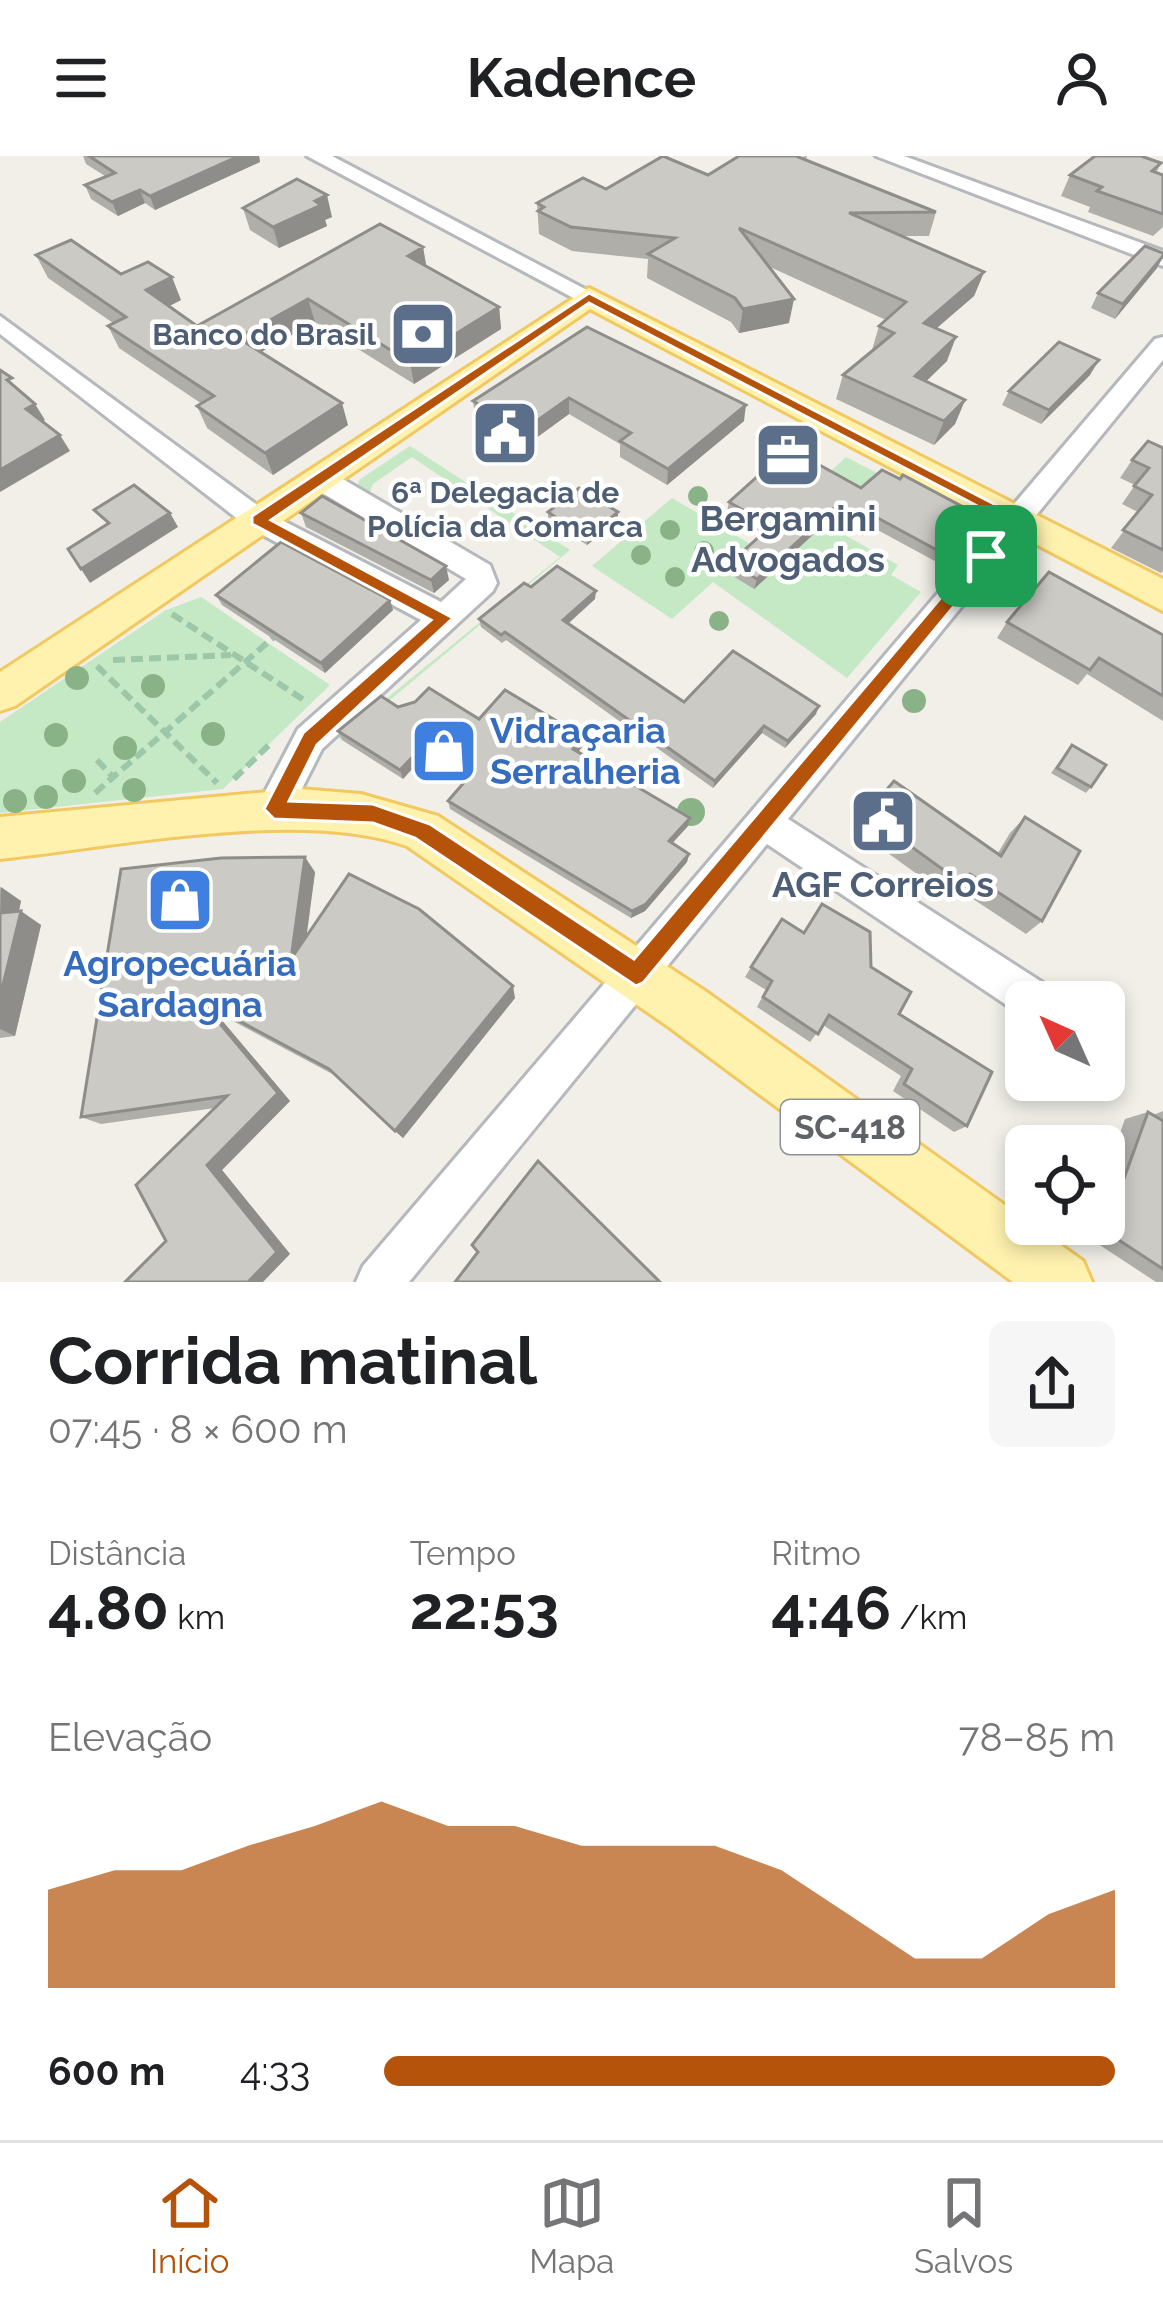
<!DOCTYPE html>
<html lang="pt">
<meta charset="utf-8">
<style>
body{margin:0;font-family:Raleway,sans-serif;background:#f6f6f6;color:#202124;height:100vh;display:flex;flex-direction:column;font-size:45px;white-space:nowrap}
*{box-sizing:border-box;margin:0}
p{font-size:39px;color:#757577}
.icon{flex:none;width:66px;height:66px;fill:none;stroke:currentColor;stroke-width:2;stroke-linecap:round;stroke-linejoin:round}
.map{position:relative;height:1126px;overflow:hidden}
.sheet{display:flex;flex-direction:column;background:#fff;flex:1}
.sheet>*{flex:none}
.needle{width:78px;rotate:315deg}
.controls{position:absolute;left:1005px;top:825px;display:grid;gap:24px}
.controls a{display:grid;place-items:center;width:120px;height:120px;border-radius:18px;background:#fff;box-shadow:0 6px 18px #0003;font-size:60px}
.pin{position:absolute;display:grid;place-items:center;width:102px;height:102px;color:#fff;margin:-51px;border-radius:24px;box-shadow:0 6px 18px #0006}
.round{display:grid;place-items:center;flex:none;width:126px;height:126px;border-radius:18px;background:#f6f6f6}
.head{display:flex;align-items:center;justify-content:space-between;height:204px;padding:0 48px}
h1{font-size:66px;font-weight:700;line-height:90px}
.stats{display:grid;grid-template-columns:repeat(3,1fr);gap:18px;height:204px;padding:12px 48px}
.stats div{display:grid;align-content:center}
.stats b{font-size:60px;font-weight:700}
.stats small{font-size:33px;font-weight:400}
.stats p{font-size:33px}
.chart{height:336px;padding:24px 48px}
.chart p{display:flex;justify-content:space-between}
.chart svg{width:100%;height:216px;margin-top:12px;fill:#b45309;opacity:.7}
ul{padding:0 48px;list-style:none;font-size:39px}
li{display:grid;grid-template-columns:192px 144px 1fr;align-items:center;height:90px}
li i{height:30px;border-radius:15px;background:#b45309}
header{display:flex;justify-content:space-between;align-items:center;height:156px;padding:0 48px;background:#fff;font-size:54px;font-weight:700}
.menu{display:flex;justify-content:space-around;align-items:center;height:168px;border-top:3px solid #e0e0e0;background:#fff;font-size:33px;color:#757577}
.menu a{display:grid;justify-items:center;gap:6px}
.menu .selected{color:#b45309}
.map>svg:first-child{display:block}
</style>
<header><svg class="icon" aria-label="menu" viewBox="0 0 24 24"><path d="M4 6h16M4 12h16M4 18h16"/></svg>Kadence<svg class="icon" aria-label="person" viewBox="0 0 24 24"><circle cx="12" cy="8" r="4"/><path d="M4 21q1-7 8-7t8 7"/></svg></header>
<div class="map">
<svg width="1163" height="1126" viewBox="0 0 1163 1126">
<rect width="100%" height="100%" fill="#f1efe8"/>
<!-- green -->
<g fill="#c5e8c5">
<path d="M410 290 570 394 342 584 338 582 560 401 412 301 373 328 366 344 357 338 359 324Z"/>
<path d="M846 301 877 317 839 354 802 355 898 409 891 419 921 436 847 522 713 426 672 463 592 410 672 342 752 389Z"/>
<path d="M201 441 330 529 223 633 0 657V566L166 454Z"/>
</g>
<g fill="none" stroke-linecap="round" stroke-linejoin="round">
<!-- minor casing -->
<g stroke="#b5b8bc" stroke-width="6">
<g id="minor">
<path d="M307 0H332L600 141 589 148 581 146Z"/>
<path d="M876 0H904L1163 95V110Z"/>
<path d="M0 160 268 357 441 446 466 423 309 329 305 322 309 315H329L490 409 497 427 493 435 322 593 286 664 274 669 262 664 256 653 298 573 421 464 248 371 0 178Z"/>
<path d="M1163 181V204L788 663 1051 832 1057 846H1026L1023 860 767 688 409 1126H356L363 1110 1155 183Z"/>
</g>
</g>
<!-- major casing -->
<g stroke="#f2c960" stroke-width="6">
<g id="major">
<path d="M589 132 1163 423V455L590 153 15 550 0 555V516Z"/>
<path d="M300 633 361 638 438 660 705 835 1083 1105 1092 1126H1013L669 871 407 690C301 652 114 691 0 703V661Z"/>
</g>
</g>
<!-- path -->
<g stroke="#9cc7a9" stroke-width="6" stroke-dasharray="12 6" stroke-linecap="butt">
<path d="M172 458 307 546"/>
<path d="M113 504 231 499"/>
<path d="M97 510 217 627"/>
<path d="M97 604 113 621"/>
<path d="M234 623 272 586"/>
<path d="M95 637 275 480"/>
</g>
<!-- minor -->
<use href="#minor" fill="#fff" fill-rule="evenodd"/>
<!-- major -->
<use href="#major" fill="#fff2af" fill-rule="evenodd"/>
</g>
<!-- trees -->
<g fill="#89b387">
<circle cx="698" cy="340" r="10"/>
<circle cx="670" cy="374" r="10"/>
<circle cx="704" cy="395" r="10"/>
<circle cx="641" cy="399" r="10"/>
<circle cx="675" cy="421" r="10"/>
<circle cx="719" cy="465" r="10"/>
<circle cx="77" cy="522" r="12"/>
<circle cx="153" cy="530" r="12"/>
<circle cx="914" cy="545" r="12"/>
<circle cx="213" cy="578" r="12"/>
<circle cx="56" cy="579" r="12"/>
<circle cx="125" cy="592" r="12"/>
<circle cx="74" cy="625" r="12"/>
<circle cx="134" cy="634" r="12"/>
<circle cx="46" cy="641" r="12"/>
<circle cx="15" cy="645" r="12"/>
<circle cx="691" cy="656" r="14"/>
</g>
<!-- wall -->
<g fill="#afaea9">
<path d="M83 0H259L260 6 155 54 145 47 118 60 91 43 85 29 105 20 86 8Z"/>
<path d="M807 0 806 4 936 56 929 80H902L984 116 974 140 936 172 947 205 926 225 965 244 955 268 934 289 836 243 843 219 872 194 879 170 886 164 770 111 789 167 739 177 731 166 647 122 648 103 572 95 539 78 537 47 606 33 708 19Z"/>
<path d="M1161 7 1156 17 1163 19V71L1153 80 1088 56 1090 51 1061 40 1070 19Z"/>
<path d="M243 52 332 61 325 64 327 70 279 92 250 74Z"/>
<path d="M423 91 426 110 499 151 501 173 414 228 315 166 261 196 348 269 273 319 207 272 197 250 202 248 119 192 108 170 113 167 48 122 36 99 181 144 169 150 197 170Z"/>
<path d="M1163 101 1157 112 1115 163 1091 152 1098 137Z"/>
<path d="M587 171 744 265 667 329 620 301V288L569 258 536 282 511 267 499 275 475 261 473 245Z"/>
<path d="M1090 219 1041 268 1002 249 1009 235Z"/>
<path d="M1163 292V415L1161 417 1111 392 1138 356 1122 348 1135 329 1120 322 1132 304Z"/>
<path d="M861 332 977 371 944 410 872 371 863 380 830 363 754 433 728 417 730 407 763 377 727 356 729 346Z"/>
<path d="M548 356H618V364L587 389 548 364Z"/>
<path d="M301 357 449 424 434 437 306 371Z"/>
<path d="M531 431 595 443 568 468 684 546 816 558 785 592 762 577 713 632 506 484 502 487 481 471 479 463Z"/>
<path d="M216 439 390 444 393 454 325 517 222 449Z"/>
<path d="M1007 466 1163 479V565L1087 518 1078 529 997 482Z"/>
<path d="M398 551 479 563 583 590 578 596 688 670 672 687 689 698 687 706 645 755 631 762 450 653 448 645 463 628 422 602 403 623 342 584 338 575Z"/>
<path d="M1072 589 1091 631 1086 637 1051 617Z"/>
<path d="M866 658 998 697 1010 677 1025 661 1042 765 1026 778 958 733 950 742 856 674Z"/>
<path d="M315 716 306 780 515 842 403 982 338 921 214 855 290 945 222 1014 290 1098 166 1085 215 952 101 968 81 961Z"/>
<path d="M0 731 21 745 19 755 41 769 15 880 0 882Z"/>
<path d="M804 777 871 811 967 970 954 976 893 935 901 920 823 869 810 886 757 851 766 834 745 821 751 811Z"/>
<path d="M1163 955V1126H1156L1083 1078 1086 1068H1104V1021L1125 963 1148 956 1153 959Z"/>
</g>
<!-- shaded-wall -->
<g fill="#8f8d8a">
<path d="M239 0H259L260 6 155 54 150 40Z"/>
<path d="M140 34 145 47 118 60 112 46Z"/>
<path d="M327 39 332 61 325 64 327 70 279 92 273 71Z"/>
<path d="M423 91 427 114 408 100Z"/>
<path d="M1163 100 1157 112 1115 163 1123 148Z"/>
<path d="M984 116 974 140 915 191 924 167Z"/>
<path d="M172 121 181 144 156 157 146 134Z"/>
<path d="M308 143 315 166 254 200 243 185V179Z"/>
<path d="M794 143 789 167 739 177 743 153Z"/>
<path d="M499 151 501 173 414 228 410 206Z"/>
<path d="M956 181 947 205 907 244 915 220Z"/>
<path d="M1099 204 1090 219 1041 268 1049 254Z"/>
<path d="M569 242V258L536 282 535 266Z"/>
<path d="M965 244 955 268 934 289 944 265Z"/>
<path d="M342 247 348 269 273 319 265 297Z"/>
<path d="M35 248 45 264 36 269 26 253Z"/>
<path d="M746 249 744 265 667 329 668 313Z"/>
<path d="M510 251 511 267 499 275 498 259Z"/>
<path d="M60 279 70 295 0 336V314Z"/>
<path d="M833 353 830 363 754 433 757 423Z"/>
<path d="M618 356V364L587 389V382Z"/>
<path d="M170 357 178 371 90 427 81 413Z"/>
<path d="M982 361 977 371 944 410 948 400Z"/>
<path d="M446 410 449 424 434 437 431 424Z"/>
<path d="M596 435 595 443 563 472V464Z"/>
<path d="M390 444 393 454 325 517 321 507Z"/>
<path d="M819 550 816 558 785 592 788 585Z"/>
<path d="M764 570 762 577 713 632 715 625Z"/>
<path d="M583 581V590L573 602V593Z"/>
<path d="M420 593 422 602 403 623 400 614Z"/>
<path d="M690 662 688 670 667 693 669 685Z"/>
<path d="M689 698 687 706 645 755 631 762 632 755Z"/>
<path d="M305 701 315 716 302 815 291 803Z"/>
<path d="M1 731 21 745 15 772 0 762Z"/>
<path d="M21 755 41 769 15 880 0 873V841Z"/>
<path d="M513 830 515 842 403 982 395 975Z"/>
<path d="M200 844 214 855 290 945 222 1014 290 1098 263 1126H248L207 1009 278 937Z"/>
</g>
<!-- building -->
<g fill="#cccac5" stroke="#8f8d8a" stroke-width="3">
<path d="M89 0H239L150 40 140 34 112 46 85 29 115 17Z"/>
<path d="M663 0 708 19 739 0H796L936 56 849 57 984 116 924 167 956 181 915 220 965 244 944 265 843 219 894 177 879 170 906 146 739 72 794 143 743 153 735 142 648 98 675 82 571 71 538 55 544 51 537 47 583 22 606 33Z"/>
<path d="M1095 0H1141L1161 7 1152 15 1163 19V58L1097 35 1102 31 1070 19Z"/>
<path d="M297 23 327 39 315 45 321 49 273 71 243 52Z"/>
<path d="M380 68 423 91 408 100 499 151 410 206 308 143 243 179 248 182 243 185 342 247 265 297 197 250 214 240 108 170 126 161 36 99 71 84 121 118 148 106 172 121 146 134 197 170Z"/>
<path d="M1145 90 1163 97V100L1123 148 1098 137Z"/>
<path d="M587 171 746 249 668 313 620 285 631 277 569 242 535 266 510 251 498 259 473 245Z"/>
<path d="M1059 186 1099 204 1049 254 1009 235Z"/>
<path d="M0 214 12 222 7 224 35 248 26 253 60 279 0 314Z"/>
<path d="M1148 285 1163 292V394L1123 374 1152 339 1134 330 1149 312 1132 304Z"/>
<path d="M789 292 861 332 882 314 900 323 903 319 982 361 948 400 876 361 867 370 833 353 757 423 730 407 771 370 729 346Z"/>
<path d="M134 329 170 357 81 413 68 393 109 367 94 354Z"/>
<path d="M579 332 618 356 587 382 548 356Z"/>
<path d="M322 340 446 410 431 424 301 357Z"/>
<path d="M281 386 390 444 321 507 216 439Z"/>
<path d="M557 410 596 435 563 464 684 546 733 495 819 550 788 585 764 570 715 625 505 476 501 479 479 463 524 427 531 431Z"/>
<path d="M1049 416 1163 479V540L1099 502 1090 514 1007 466Z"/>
<path d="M429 532 479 563 505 534 583 581 573 593 690 662 669 685 689 698 646 748 632 755 448 645 467 623 420 593 400 614 338 575 381 540 398 551 415 546Z"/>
<path d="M1072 589 1106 609 1091 631 1057 612Z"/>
<path d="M894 625 1001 700 1025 661 1080 695 1042 765 970 718 963 728 866 658Z"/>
<path d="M305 701 291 803 349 718 419 753 513 830 395 975 329 913 200 844 278 937 207 1009 277 1096 248 1126H125L166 1085 136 1029 227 940 81 961 121 713 221 702Z"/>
<path d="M822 748 870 776 871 811 911 836 899 858 992 916 967 970 904 928 912 913 829 859 818 878 763 841 772 825 751 811 782 763 804 777Z"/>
<path d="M21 755 0 841V757Z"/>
<path d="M1148 956 1163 965V1113L1105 1075Z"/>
<path d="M538 1005 660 1126H455L478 1096 472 1089Z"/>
</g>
<!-- route -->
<path fill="#b45309" stroke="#fff" stroke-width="3" fill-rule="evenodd" d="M589 137 1025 364 644 826 636 830 415 682 373 667 274 663 264 653 303 577 431 464 252 368V360ZM589 147 1006 365 634 803 430 668 373 648 289 645 317 589 453 462 271 364Z"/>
<!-- icons -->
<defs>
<g id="bank-square" transform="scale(3.45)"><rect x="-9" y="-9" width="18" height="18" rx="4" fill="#5c6f8a" stroke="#fff"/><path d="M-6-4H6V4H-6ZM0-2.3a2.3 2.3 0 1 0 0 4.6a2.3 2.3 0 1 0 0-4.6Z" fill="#fff"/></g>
<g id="civic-square" transform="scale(3.45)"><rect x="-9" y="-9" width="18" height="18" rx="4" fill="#5c6f8a" stroke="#fff"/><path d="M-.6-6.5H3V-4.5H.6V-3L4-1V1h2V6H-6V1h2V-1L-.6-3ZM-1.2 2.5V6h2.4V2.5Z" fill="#fff"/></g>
<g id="office-square" transform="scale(3.45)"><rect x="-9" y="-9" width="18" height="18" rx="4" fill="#5c6f8a" stroke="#fff"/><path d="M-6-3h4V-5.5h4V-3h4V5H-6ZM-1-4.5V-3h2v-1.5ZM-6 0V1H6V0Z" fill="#fff"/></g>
<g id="shop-square" transform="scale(3.45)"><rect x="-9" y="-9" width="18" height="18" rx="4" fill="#3f7fe0" stroke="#fff"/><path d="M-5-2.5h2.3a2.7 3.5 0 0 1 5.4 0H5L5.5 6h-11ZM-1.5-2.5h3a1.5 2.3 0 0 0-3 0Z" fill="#fff"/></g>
</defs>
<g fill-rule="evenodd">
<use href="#bank-square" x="423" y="178"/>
<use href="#civic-square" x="505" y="277"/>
<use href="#office-square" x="788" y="299"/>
<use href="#shop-square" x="444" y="595"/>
<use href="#civic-square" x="883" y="665"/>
<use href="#shop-square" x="180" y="744"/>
</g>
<g text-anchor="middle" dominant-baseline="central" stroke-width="9" stroke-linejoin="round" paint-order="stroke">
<!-- far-service labels -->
<g font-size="30" font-weight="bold" fill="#4e5e75" stroke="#fff" text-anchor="end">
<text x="376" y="178">Banco do Brasil</text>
<text x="505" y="336" text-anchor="middle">6ª Delegacia de<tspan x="505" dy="34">Polícia da Comarca</tspan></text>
</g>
<!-- shield labels -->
<rect fill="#fff" stroke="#8f9295" stroke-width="3" x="781" y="944" width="138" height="54" rx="9"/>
<g font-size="33" font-weight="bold" fill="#5f6368">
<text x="850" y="971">SC-418</text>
</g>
<!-- service labels -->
<g font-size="36" font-weight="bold" fill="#4e5e75" stroke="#fff">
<text x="788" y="362">Bergamini<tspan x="788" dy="41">Advogados</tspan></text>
<text x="883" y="728">AGF Correios</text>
</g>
<!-- shop labels -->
<g font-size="36" font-weight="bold" fill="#366cbe" stroke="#fff" text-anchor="start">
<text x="490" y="574">Vidraçaria<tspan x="490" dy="41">Serralheria</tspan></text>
<text x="180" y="807" text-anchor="middle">Agropecuária<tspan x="180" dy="41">Sardagna</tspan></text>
</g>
</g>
</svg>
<div class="controls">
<a><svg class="needle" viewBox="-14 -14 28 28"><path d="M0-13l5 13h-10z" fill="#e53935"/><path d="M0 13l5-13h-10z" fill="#757577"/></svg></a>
<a><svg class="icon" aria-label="locate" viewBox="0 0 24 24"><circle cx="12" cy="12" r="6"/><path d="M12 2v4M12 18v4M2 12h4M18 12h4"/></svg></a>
</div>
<div class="pin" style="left:986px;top:400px;background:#1e9e55"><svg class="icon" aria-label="arrive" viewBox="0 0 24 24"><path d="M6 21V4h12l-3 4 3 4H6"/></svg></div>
</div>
<section class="sheet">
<div class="head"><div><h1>Corrida matinal</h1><p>07:45 · 8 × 600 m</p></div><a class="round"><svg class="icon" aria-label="share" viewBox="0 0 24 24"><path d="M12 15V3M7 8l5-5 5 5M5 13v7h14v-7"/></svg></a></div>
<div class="stats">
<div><p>Distância</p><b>4.80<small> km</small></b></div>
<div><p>Tempo</p><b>22:53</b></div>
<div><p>Ritmo</p><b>4:46<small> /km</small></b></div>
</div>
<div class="chart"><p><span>Elevação</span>78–85 m</p>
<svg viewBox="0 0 160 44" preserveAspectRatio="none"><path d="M0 44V24L10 20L20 20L30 15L40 11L50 6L60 11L70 11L80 15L90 15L100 15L110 20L120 29L130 38L140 38L150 29L160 24V44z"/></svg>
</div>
<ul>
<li><b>600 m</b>4:33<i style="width:100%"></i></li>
</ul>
</section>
<nav class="menu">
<a class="selected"><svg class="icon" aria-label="home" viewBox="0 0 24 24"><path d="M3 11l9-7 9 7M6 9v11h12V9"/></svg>Início</a>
<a><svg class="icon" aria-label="map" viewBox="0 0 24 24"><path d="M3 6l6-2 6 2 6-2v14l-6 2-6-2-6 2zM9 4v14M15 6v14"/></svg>Mapa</a>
<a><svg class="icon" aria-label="saved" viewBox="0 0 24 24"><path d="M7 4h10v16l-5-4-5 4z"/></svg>Salvos</a>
</nav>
